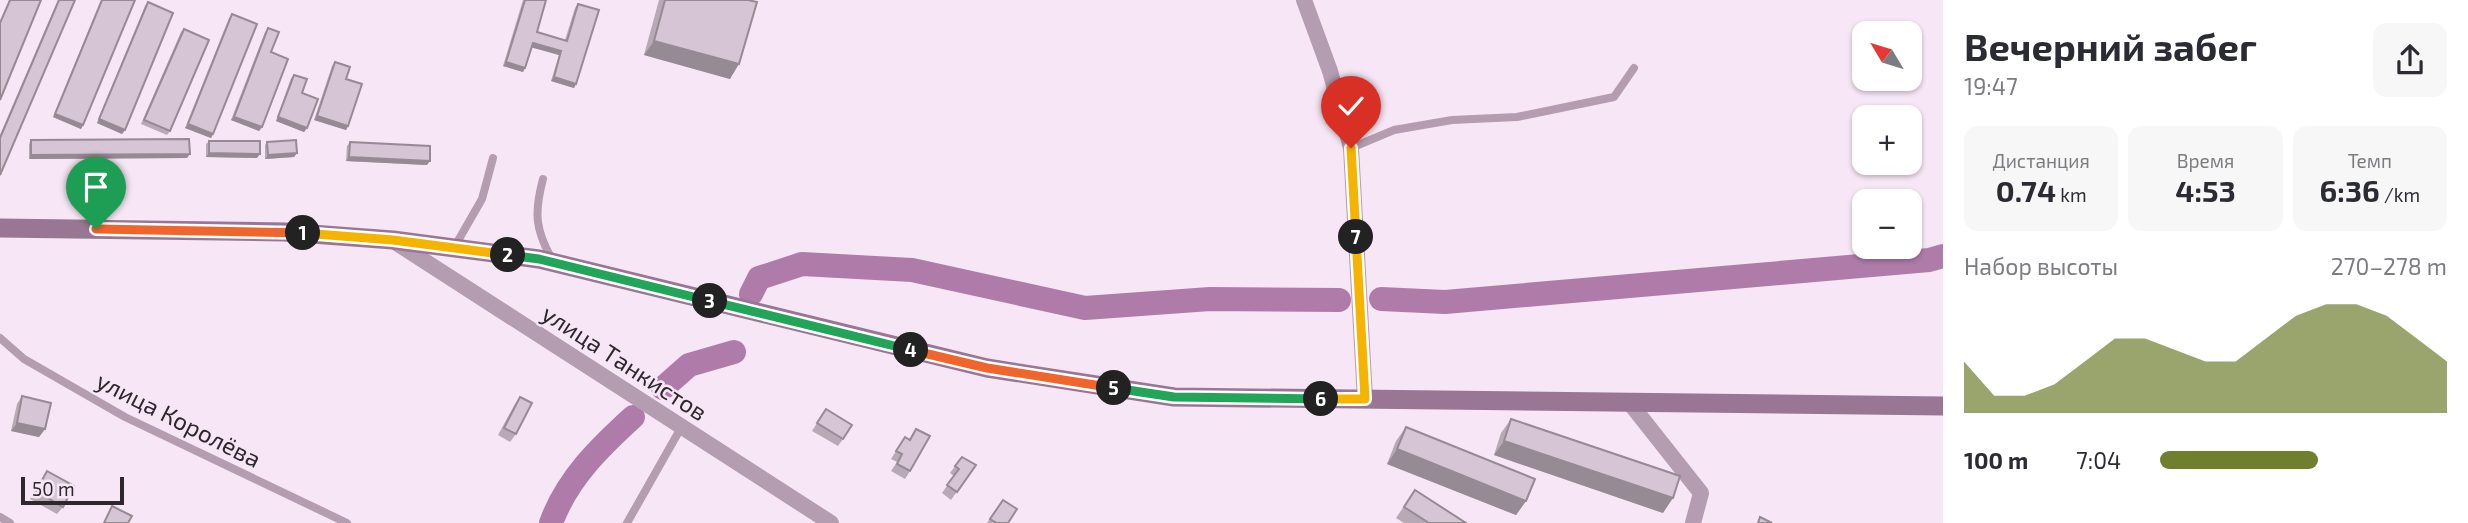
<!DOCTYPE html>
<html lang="ru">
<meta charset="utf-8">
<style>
body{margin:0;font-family:"Exo 2",sans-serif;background:#f7f7f7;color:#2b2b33;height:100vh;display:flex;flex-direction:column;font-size:26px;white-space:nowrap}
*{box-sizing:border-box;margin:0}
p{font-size:23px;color:#7c7c81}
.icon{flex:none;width:38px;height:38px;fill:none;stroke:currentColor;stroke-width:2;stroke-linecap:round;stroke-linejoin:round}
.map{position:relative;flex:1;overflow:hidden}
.drawer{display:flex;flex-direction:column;background:#fff;width:525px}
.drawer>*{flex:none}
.needle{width:46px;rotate:308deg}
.buttons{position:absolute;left:1852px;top:21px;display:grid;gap:14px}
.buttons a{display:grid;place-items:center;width:70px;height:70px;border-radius:14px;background:#fff;box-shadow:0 2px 5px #0004;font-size:35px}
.scale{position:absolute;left:21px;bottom:18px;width:103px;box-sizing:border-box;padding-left:7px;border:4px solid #2e282e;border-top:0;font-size:19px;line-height:24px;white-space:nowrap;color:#2e282e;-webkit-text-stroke:5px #f7e6f5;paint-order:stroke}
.pin{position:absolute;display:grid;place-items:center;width:60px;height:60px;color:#fff;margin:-72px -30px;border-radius:50% 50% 50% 0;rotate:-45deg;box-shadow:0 0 7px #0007}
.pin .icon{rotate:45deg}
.km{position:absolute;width:35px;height:35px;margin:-18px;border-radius:50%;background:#222;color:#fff;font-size:19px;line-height:35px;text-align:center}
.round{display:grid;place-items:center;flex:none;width:74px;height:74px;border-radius:14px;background:#f7f7f7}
.summary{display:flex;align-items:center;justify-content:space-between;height:119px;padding:0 21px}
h1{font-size:38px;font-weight:700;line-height:52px}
.stats{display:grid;grid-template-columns:repeat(3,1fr);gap:10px;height:119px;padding:7px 21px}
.stats div{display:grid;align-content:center;border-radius:14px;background:#f7f7f7;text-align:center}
.stats b{font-size:30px;font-weight:700}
.stats small{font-size:19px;font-weight:400}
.stats p{font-size:19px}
.chart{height:196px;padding:14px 21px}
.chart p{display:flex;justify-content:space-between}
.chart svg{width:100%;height:126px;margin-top:7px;fill:#6f7f2e;opacity:.7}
ul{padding:0 21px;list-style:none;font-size:23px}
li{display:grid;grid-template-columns:112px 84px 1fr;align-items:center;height:52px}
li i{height:18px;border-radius:9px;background:#6f7f2e}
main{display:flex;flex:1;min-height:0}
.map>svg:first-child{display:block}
</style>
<main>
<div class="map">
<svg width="1943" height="523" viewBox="0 0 1943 523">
<rect width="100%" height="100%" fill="#f7e6f5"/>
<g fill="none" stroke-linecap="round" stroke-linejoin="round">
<!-- river -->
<g stroke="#af7caa" stroke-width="24">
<path d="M751 294 759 278 802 264 912 270 1085 308 1210 299 1339 300"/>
<path d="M1381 299 1445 302 1929 260 1943 256"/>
<path d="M663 388 689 365 734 352"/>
<path d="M551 523C567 479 599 448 633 417"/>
</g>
<!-- service -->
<g stroke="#b49cb1" stroke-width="8">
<path d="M1351 148 1394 130 1452 120 1517 117 1614 97 1634 68"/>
<path d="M543 179C534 213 535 230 553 261"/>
<path d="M455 246 482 199 493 158"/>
<path d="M0 338 24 359 125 417 347 523"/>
<path d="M0 517 10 523"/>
<path d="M627 523 682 426"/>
</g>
<!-- minor -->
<g stroke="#b49cb1" stroke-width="16">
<path d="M1304 0 1330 71 1351 148 1365 399"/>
<path d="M395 242 831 523"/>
<path d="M1629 402 1701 493 1693 523"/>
</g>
<!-- secondary -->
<path stroke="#987694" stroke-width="19" d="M0 228 285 232 393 240 539 259 987 368 1174 397 1943 406"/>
</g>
<!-- wall -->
<g fill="#b8a9b6">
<path d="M58 0H75L0 175V135Z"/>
<path d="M101 0H135L83 125 81 129 53 117Z"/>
<path d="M523 0H546L537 32 565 40 575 8 578 4 576 84 574 88 551 81 559 55 532 47 525 68 523 72 503 66Z"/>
<path d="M659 0H748L730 79 644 55Z"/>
<path d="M148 2 125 130 122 134 97 123 145 6Z"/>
<path d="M232 14 213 134 211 138 185 128 229 18Z"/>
<path d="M268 28 271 52 262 127 259 131 231 120 265 32Z"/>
<path d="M184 29 170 131 167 135 141 124 181 32Z"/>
<path d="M335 62 346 79 348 126 346 130 314 120 332 66Z"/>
<path d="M294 75 307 128 304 132 276 121 291 78Z"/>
<path d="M31 140 187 158 29 159V144Z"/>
<path d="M209 141 257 158 206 157V144Z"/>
<path d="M267 142 297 153 294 157 265 159V145Z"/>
<path d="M350 142 427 165 346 161 347 146Z"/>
<path d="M22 396 45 429 39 437 11 431 17 404Z"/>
<path d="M520 397 516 434 510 442 498 435 515 404Z"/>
<path d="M826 409 843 439 838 446 812 431Z"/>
<path d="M1511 419 1663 513 1494 455 1501 433Z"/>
<path d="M1406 427 1526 501 1516 515 1387 464 1396 441Z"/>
<path d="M916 429 910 471 905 479 891 471 897 462 891 459 905 437 909 440Z"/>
<path d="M962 457 976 465 951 500 942 493 954 476 950 473Z"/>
<path d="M47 471 63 507 57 514 30 499Z"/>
<path d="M1415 490 1466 523H1404L1396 518Z"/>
<path d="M1003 500 1008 523H987Z"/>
</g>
<!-- shaded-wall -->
<g fill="#968a94">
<path d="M654 41 739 64 730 79 644 55Z"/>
<path d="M533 43 561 51 559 55 530 47Z"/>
<path d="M506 62 525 68 523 72 503 66Z"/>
<path d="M554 77 576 84 574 88 551 81Z"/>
<path d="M55 114 83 125 81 129 53 117Z"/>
<path d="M317 116 348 126 346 130 314 120Z"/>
<path d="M234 117 262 127 259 131 231 120Z"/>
<path d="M278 117 307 128 304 132 276 121Z"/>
<path d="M99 119 125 130 122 134 97 123Z"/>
<path d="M188 124 213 134 211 138 185 128Z"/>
<path d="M209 153 260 154 257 158 206 157Z"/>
<path d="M297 153 294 157 265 159 268 155Z"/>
<path d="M190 154 187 158 29 159 31 155Z"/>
<path d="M349 157 430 161 427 165 346 161Z"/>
<path d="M17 423 45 429 39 437 11 431Z"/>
<path d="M1504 441 1673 498 1663 513 1494 455Z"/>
<path d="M1397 449 1526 501 1516 515 1387 464Z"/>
</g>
<!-- building -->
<g fill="#d6c5d4" stroke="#968a94" stroke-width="2">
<path d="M10 0H41L0 100V23Z"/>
<path d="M59 0H75L0 175V138Z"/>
<path d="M102 0H135L83 125 55 114Z"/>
<path d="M525 0H546L537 32 567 41 578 4 599 10 576 84 554 77 561 51 533 43 525 68 506 62Z"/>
<path d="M665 0H748L757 2 739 64 654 41Z"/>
<path d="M148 2 173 13 125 130 99 119Z"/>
<path d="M232 14 257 24 213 134 188 124Z"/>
<path d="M268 28 279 32 271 52 288 59 262 127 234 117Z"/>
<path d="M184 29 209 40 170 131 144 120Z"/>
<path d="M335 62 350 67 346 79 362 84 348 126 317 116Z"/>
<path d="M294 75 307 79 302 93 318 99 307 128 278 117Z"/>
<path d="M189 139 190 154 31 155V140Z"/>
<path d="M296 140 297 153 268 155 267 142Z"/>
<path d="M209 141H260V154L209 153Z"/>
<path d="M350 142 430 146V161L349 157Z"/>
<path d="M22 396 51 403 45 429 17 423Z"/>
<path d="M520 397 532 403 516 434 504 428Z"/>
<path d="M826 409 852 425 843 439 817 423Z"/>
<path d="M1511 419 1680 476 1673 498 1504 441Z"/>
<path d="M1406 427 1535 479 1526 501 1397 449Z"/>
<path d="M916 429 930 436 910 471 897 464 902 454 896 451 905 437 910 440Z"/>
<path d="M962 457 976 465 957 492 947 485 959 469 955 466Z"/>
<path d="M47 471 74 486 63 507 36 491Z"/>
<path d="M1415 490 1466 523H1429L1404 507Z"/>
<path d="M1003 500 1017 509 1008 523H997L990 519Z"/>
<path d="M112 506 132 516 128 523H104Z"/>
<path d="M1760 517 1772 523H1758Z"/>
</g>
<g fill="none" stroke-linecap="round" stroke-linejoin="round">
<!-- split-1 casing -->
<g stroke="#fff" stroke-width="14">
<path id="split-1" d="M96 229 303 233"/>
</g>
<!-- split-2 casing -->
<g stroke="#fff" stroke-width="14">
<path id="split-2" d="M303 233 393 240 508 255"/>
</g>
<!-- split-3 casing -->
<g stroke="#fff" stroke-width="14">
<path id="split-3" d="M508 255 539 259 710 301"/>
</g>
<!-- split-4 casing -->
<g stroke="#fff" stroke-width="14">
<path id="split-4" d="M710 301 911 350"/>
</g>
<!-- split-5 casing -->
<g stroke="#fff" stroke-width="14">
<path id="split-5" d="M911 350 987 368 1114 388"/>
</g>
<!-- split-6 casing -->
<g stroke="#fff" stroke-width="14">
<path id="split-6" d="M1114 388 1174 397 1321 399"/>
</g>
<!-- split-7 casing -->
<g stroke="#fff" stroke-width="14">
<path id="split-7" d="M1321 399H1365L1356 237"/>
</g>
<!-- split-8 casing -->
<g stroke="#fff" stroke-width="14">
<path id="split-8" d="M1351 148 1356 237"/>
</g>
<!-- split-1 -->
<use href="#split-1" stroke="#f0652b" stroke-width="9"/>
<!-- split-2 -->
<use href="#split-2" stroke="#f5b400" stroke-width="9"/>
<!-- split-3 -->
<use href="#split-3" stroke="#22a559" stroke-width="9"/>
<!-- split-4 -->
<use href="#split-4" stroke="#22a559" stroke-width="9"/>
<!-- split-5 -->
<use href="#split-5" stroke="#f0652b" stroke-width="9"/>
<!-- split-6 -->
<use href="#split-6" stroke="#22a559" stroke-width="9"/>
<!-- split-7 -->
<use href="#split-7" stroke="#f5b400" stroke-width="9"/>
<!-- split-8 -->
<use href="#split-8" stroke="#f5b400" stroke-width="9"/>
</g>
<g text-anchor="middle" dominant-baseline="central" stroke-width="5" stroke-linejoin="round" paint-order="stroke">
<!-- street labels -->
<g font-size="24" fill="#2e282e" stroke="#f7e6f5">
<text transform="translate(625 362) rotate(33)">улица Танкистов</text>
<text transform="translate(179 419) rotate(27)">улица Королёва</text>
</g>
</g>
</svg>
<div class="buttons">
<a><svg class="needle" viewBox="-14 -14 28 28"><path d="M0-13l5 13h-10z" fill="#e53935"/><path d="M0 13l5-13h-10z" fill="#7c7c81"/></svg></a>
<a>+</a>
<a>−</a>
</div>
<div class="scale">50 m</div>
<div class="pin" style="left:96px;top:229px;background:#1e9e55"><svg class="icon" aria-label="arrive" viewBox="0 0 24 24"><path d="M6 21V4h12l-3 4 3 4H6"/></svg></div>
<div class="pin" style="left:1351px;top:148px;background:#d93025"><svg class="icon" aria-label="check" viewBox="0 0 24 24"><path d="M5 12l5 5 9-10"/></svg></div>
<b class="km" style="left:303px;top:233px">1</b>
<b class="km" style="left:508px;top:255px">2</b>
<b class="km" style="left:710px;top:301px">3</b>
<b class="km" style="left:911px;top:350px">4</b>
<b class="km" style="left:1114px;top:388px">5</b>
<b class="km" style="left:1321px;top:399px">6</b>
<b class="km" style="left:1356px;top:237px">7</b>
</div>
<section class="drawer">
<div class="summary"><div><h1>Вечерний забег</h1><p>19:47</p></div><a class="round"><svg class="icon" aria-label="share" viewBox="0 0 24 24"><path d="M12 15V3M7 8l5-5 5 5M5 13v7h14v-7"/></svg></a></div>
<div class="stats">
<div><p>Дистанция</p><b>0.74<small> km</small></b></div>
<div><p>Время</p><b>4:53</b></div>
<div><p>Темп</p><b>6:36<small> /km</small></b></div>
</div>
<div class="chart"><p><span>Набор высоты</span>270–278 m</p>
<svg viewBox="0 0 160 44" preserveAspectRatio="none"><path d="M0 44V26L10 38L20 38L30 34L40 26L50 18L60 18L70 22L80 26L90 26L100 18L110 10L120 6L130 6L140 10L150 18L160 26V44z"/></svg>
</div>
<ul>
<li><b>100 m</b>7:04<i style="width:55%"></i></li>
</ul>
</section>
</main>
